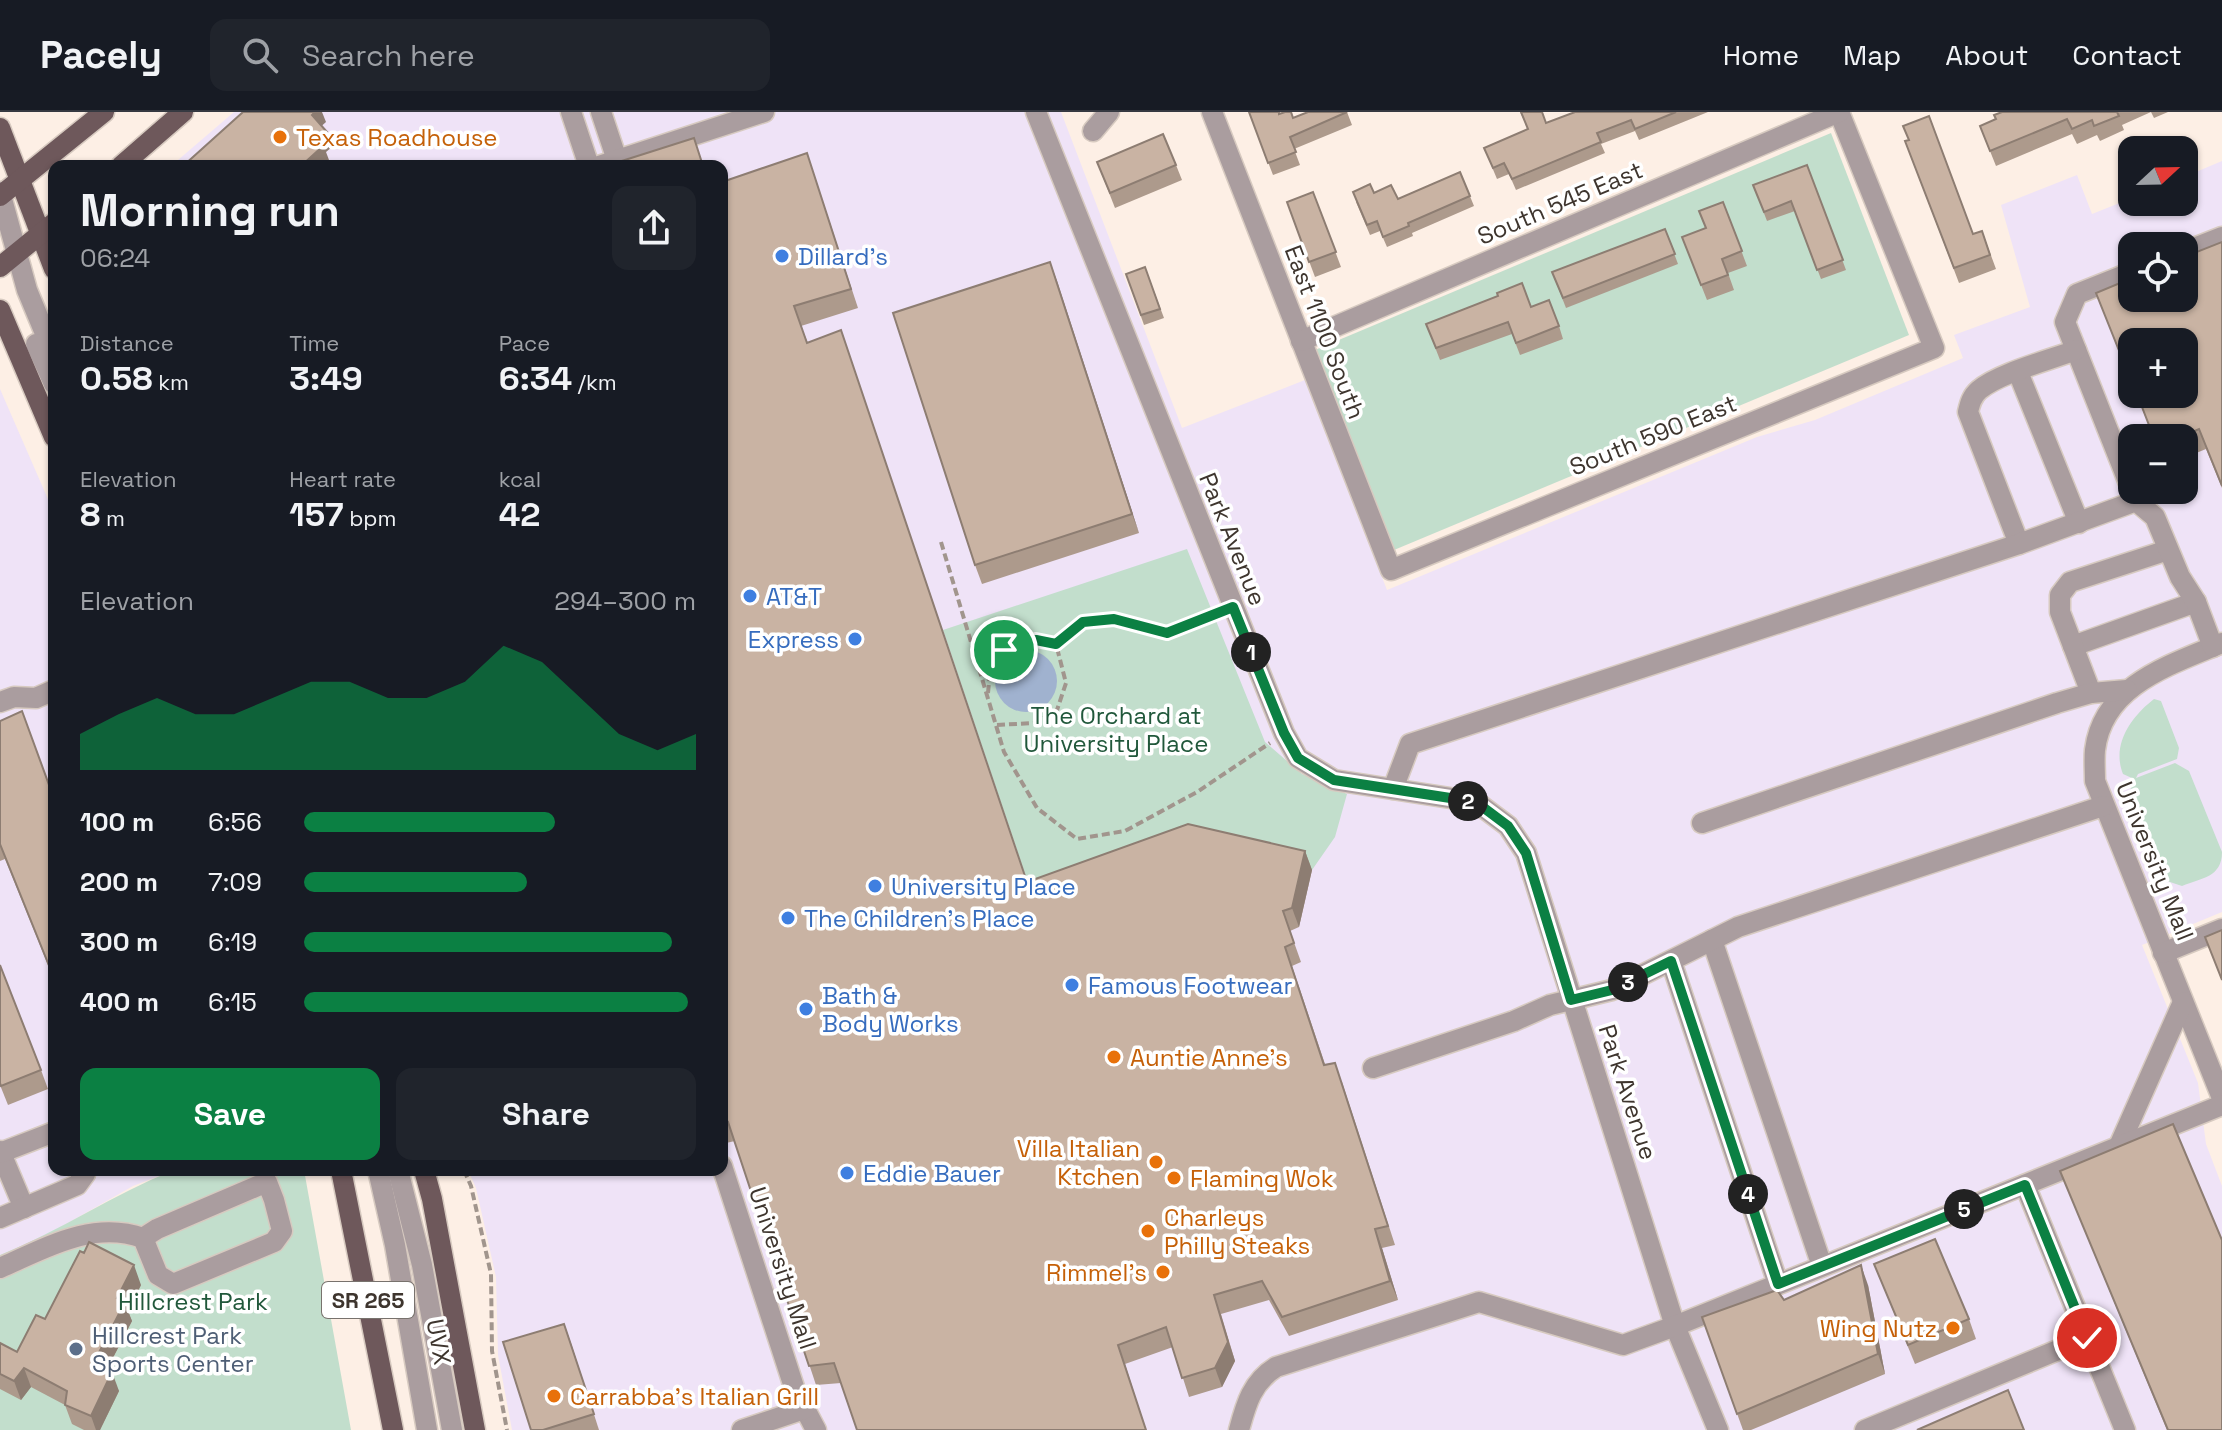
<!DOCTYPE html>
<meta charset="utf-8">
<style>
body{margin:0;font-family:"Space Grotesk",sans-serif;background:#20242c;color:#f1f3f6;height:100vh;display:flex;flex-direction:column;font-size:30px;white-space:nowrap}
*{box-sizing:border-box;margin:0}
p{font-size:26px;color:#9ea1a6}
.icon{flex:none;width:44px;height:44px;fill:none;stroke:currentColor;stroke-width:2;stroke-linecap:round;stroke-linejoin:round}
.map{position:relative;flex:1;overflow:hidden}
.side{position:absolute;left:48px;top:48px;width:680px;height:1016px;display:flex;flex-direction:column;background:#171b24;border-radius:16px;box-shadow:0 2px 6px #0004}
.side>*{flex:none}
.needle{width:52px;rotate:68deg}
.buttons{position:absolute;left:2118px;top:24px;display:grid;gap:16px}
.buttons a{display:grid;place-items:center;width:80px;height:80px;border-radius:16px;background:#171b24;box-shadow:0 2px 6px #0004;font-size:40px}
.pin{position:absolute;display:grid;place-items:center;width:68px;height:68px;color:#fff;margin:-34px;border:4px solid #fff;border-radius:50%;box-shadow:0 2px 8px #0007}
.km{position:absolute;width:40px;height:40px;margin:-20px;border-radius:50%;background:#222;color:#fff;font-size:22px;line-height:40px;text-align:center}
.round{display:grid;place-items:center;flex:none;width:84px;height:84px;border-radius:16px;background:#20242c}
.summary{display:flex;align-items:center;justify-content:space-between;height:136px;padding:0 32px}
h1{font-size:44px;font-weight:600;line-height:60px}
.metrics{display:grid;grid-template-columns:repeat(3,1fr);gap:12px;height:136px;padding:8px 32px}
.metrics div{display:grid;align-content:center}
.metrics b{font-size:34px;font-weight:600}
.metrics small{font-size:22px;font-weight:400}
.metrics p{font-size:22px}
.chart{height:224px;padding:16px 32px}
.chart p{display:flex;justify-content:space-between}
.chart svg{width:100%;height:144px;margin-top:8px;fill:#0b8043;opacity:.7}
.cta{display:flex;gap:16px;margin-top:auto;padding:16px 32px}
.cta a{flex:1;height:92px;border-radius:16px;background:#0b8043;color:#fff;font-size:32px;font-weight:600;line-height:92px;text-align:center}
.cta a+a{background:#20242c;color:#f1f3f6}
ul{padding:0 32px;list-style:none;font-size:26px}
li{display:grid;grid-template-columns:128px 96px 1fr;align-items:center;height:60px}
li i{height:20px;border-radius:10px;background:#0b8043}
header{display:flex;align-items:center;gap:48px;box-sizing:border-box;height:112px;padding:0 40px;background:#171b24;border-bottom:2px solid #363941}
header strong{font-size:38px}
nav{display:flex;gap:44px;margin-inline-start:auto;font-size:28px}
.search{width:560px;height:72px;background:#20242c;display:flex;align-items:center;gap:20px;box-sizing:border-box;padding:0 28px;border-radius:16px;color:#9ea1a6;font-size:30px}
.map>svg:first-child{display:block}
</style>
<header>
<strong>Pacely</strong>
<div class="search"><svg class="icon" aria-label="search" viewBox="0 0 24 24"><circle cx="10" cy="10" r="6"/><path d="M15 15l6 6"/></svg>Search here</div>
<nav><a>Home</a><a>Map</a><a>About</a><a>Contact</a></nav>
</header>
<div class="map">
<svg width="2222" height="1318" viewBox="0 0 2222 1318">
<rect width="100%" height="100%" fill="#fdefe5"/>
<!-- commercial -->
<g fill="#efe3f7" fill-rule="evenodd">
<path d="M234 0H1061L1182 316 1305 268 1387 478 1757 325 1815 308 1963 246 1954 223 2030 195 2001 93 2077 63 2092 102 2132 86V90H2184V65L2222 49V800L2142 833 2198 971 2206 1032 2222 1074V1318H512L498 1243 496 1165 476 1076 468 1058H722V54H171ZM2132 134H2184V186H2132ZM2132 230H2184V282H2132ZM2132 326H2184V378H2132Z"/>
<path d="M0 277 54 401V1058H174L133 1074 38 1128 0 1143Z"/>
</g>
<!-- green -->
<g fill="#c2decc">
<path d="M1831 21 1909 223 1394 438 1315 238Z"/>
<path d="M1187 437 1265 630 1302 662 1347 682 1335 725 1312 758 1034 789 943 518Z"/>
<path d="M2154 587 2161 589 2179 636 2177 647 2138 662 2136 666 2175 651 2189 659 2222 740C2222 765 2202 766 2182 774L2167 769 2130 679 2134 667 2123 662C2111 632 2132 604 2154 587Z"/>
<path d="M174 1058H304L351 1318H0V1143C60 1119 114 1082 174 1058Z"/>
</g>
<!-- water -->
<circle fill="#a0b2cf" cx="1026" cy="569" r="31"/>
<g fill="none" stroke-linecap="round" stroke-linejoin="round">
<!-- minor casing -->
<g stroke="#d7cac0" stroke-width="23">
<g id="minor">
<path d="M571 0 589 54"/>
<path d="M601 0 617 48"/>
<path d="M1036 0 1284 621 1298 646 1334 668 1476 690 1508 714 1526 741 1675 1214 1718 1318"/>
<path d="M1212 0 1391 458 1934 236 1839 0"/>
<path d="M1093 19 1109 0"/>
<path d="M599 54 764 0"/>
<path d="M0 80 27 178 54 243"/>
<path d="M2184 140 2222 125"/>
<path d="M2132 160 2077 182 2065 210 2136 389"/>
<path d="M1301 229 1839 0"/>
<path d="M36 232 54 272"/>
<path d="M2018 260 2079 411"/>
<path d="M2019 432 1968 300C1970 291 1972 284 1979 278 1999 261 2050 248 2076 238"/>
<path d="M2222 531C2170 553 2103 573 2095 638 2094 648 2095 659 2095 669L2222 986"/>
<path d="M2073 534 2196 490"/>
<path d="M2091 581 2060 500V483L2070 470 2168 438"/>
<path d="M0 590 14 585 36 586 54 578"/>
<path d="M1393 677 1410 632 2019 432 2136 389 2155 405 2180 465 2196 490 2213 535"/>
<path d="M1702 711 2057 591 2091 581 2127 578"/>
<path d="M1712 828 1822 1154"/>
<path d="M2163 841 2222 817"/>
<path d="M1671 849 1778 1172"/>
<path d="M1373 956 1514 909 1550 893 1612 878 1738 815 2103 694"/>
<path d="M2119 1034 2183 890"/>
<path d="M0 1039 24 1096"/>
<path d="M0 1041 54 1020"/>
<path d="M722 1054 795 1278 816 1318"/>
<path d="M378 1058 395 1133 427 1318"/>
<path d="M398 1058 422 1153 452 1318"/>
<path d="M2025 1073 2125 1318"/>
<path d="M0 1106 77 1073 85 1062 84 1058"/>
<path d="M0 1156C46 1136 92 1108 143 1126L158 1163 173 1172 274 1130 282 1119 274 1088 267 1070 157 1117 143 1126"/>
<path d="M742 1318 804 1297"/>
<path d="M1239 1318C1246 1292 1252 1270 1276 1255L1479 1190 1623 1233 1675 1214 2222 993"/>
<path d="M1865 1318 2087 1226"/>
</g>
</g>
<!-- major casing -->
<g stroke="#d7cac0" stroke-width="23">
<g id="major">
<path d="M0 16 54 157"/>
<path d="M121 54 183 0"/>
<path d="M0 84 104 0"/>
<path d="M0 155 54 111"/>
<path d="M0 198 54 325"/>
<path d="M341 1058 393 1318"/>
<path d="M424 1058 432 1087 475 1318"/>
</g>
</g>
<!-- path -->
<g stroke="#a1958d" stroke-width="4" stroke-dasharray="8 4" stroke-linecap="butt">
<path d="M941 430 1004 640 1037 696 1077 727 1125 719 1197 680 1270 631"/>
<path d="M988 581 991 549C1011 531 1030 527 1056 532L1083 510 1114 507 1167 521 1215 503"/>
<path d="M997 613 1035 611 1057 598 1066 571 1056 532"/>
<path d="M464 1058 471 1074 491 1162 492 1239 507 1318"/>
</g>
<!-- minor -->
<use href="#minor" stroke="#aa9d9f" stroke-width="20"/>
<!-- major -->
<use href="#major" stroke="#6e585b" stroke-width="20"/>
</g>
<!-- wall -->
<g fill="#ad9a8c">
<path d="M1249 0 1279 2 1293 6 1347 0 1352 13 1294 37 1300 53 1273 63Z"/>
<path d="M1520 0H1542L1546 11 1575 0H1708L1639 28 1635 19 1601 32 1605 41 1516 78 1509 62 1497 67 1484 36 1528 17Z"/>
<path d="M2002 0H2151L2122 13 2124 18 2100 29 2097 23 2077 32 2072 22 1996 54 1980 14 1996 7Z"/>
<path d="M2151 0H2168L2154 6Z"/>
<path d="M1905 29 1973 122 1982 119 1996 157 1959 171Z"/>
<path d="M807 41 858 196 801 214 1027 770 1305 739 1312 758 1299 815 1290 819 1301 850 1292 854 1325 952 1342 970 1395 1133 1382 1136 1398 1188 1289 1224 1269 1188 1221 1202 1235 1249 1222 1275 1189 1285 1173 1235 1125 1252 1146 1318H857L841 1271 816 1273 735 1029 726 1031 722 1020V70Z"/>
<path d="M1097 50 1176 53 1182 68 1115 96Z"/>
<path d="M1807 53 1846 158 1821 167 1795 99 1767 109 1753 73Z"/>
<path d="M1460 60 1474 94 1412 121 1413 124 1387 135 1380 119 1370 123 1356 90 1374 81 1398 87Z"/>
<path d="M1313 80 1341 155 1315 165 1287 90Z"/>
<path d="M1723 90 1747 154 1728 161 1734 178 1707 188 1682 125 1706 116Z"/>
<path d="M1665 117 1678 152 1566 196 1552 160Z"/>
<path d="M2222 130V376L2206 337 2184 346V326H2154L2136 282H2184L2132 230V272L2096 181Z"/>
<path d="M1050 150 1139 421 982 472 975 453Z"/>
<path d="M1145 155 1164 206 1144 213 1126 162Z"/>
<path d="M1531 195 1559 214 1563 227 1520 243 1512 222 1440 248 1426 212Z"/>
<path d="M0 609 52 681 54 680V868L5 747 0 749Z"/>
<path d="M41 958 48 977 8 993 0 973Z"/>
<path d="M131 1058H148L133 1064Z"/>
<path d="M2060 1059 2222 1318H2167Z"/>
<path d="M1874 1152 1969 1207 1976 1227 1915 1252Z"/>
<path d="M141 1173 128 1199 132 1209 107 1257 119 1279 100 1318H84L72 1312 65 1293 31 1275 21 1288 0 1277V1231L17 1240 45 1207Z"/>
<path d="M1868 1173 1885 1262 1751 1318H1743L1702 1205Z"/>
<path d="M564 1212 571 1231 599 1318H531Z"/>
</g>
<!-- shaded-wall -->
<g fill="#8d7d72">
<path d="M315 0H322L326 10 317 18 312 3Z"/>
<path d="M327 20 332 35 326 40 329 48 322 54H301L318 28Z"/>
<path d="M1050 150 1057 169 1139 421 1132 402Z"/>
<path d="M1305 739 1312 758 1299 815 1292 796Z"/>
<path d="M1375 1117 1382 1136 1398 1188 1390 1169Z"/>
<path d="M134 1153 141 1173 128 1199 132 1209 101 1269 94 1250 117 1186Z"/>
<path d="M1861 1153 1868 1173 1885 1262 1878 1242Z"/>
<path d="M1214 1183 1235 1249 1222 1275 1215 1256Z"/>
<path d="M24 1256 31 1275 21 1288 14 1269Z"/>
<path d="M112 1260 119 1279 100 1318H96L91 1304Z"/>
</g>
<!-- building -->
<g fill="#c9b3a3" stroke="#8d7d72" stroke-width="2">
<path d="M243 0H315L312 3 327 20 318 28 323 34 301 54H183Z"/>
<path d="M1249 0H1279V2L1285 0H1291L1293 6 1308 0H1347L1290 25 1296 40 1268 51Z"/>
<path d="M1521 0H1542L1546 11 1575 0H1676L1635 17 1631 8 1597 21 1601 30 1512 67 1504 51 1493 56 1484 36 1528 17Z"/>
<path d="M2002 0H2117L2119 4 2094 14 2092 8 2072 17 2067 7 1990 39 1980 14 1996 7 1994 3Z"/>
<path d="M1929 4 1973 122 1982 119 1990 143 1954 156 1905 29 1909 28 1903 14Z"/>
<path d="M1163 22 1176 53 1110 81 1097 50Z"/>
<path d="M694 26 703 54H606Z"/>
<path d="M807 41 851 177 794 194 807 231 841 218 1027 770 1188 712 1305 739 1292 796 1283 799 1294 831 1285 835 1324 953 1335 951 1388 1114 1375 1117 1390 1169 1282 1205 1262 1169 1214 1183 1228 1230 1215 1256 1182 1266 1166 1215 1118 1233 1146 1318H857L834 1251 809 1254 728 1010 722 1011V70Z"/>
<path d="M1807 53 1843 148 1817 158 1791 89 1764 100 1753 73Z"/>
<path d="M1460 60 1470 84 1408 111 1409 114 1383 125 1377 109 1367 113 1353 80 1370 72 1374 81 1391 73 1398 87Z"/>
<path d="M1313 80 1336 140 1309 150 1287 90Z"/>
<path d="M1723 90 1742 139 1722 147 1728 163 1701 173 1682 125 1706 116 1699 99Z"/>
<path d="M1665 117 1675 142 1563 186 1552 160Z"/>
<path d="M2222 130V374L2199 317 2178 326H2154L2137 282H2184V230H2132V271L2096 181 2132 166V186H2184V145Z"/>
<path d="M1050 150 1132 402 975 453 893 201Z"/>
<path d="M1145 155 1160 197 1141 203 1126 162Z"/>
<path d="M1522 171 1531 195 1549 188 1559 214 1516 231 1508 210 1436 236 1426 212 1498 184 1497 181Z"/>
<path d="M22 599 52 681 54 680V866L0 732V609Z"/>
<path d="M2222 818V868L2205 825Z"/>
<path d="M0 853 41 958 1 974 0 971Z"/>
<path d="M2173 1012 2222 1128V1318H2168L2060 1059Z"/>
<path d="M1935 1127 1969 1207 1908 1233 1874 1152Z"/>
<path d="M89 1130 134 1153 117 1186 125 1190 94 1250 112 1260 91 1304 65 1293 67 1279 24 1256 14 1269 0 1262V1231L17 1240 36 1203 45 1207 80 1139 84 1141Z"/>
<path d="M1861 1153 1878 1242 1737 1302 1702 1205 1777 1178 1784 1188Z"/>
<path d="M564 1212 594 1302 543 1318H531L503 1230Z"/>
<path d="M2008 1278 2024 1318H1917Z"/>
</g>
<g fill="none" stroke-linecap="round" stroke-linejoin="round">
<!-- route casing -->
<g stroke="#fff" stroke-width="16">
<path id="route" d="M1004 538 1036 528 1056 532 1083 510 1114 507 1167 521 1233 495 1284 621 1298 646 1334 668 1476 690 1508 714 1526 741 1571 888 1612 878 1671 849 1778 1172 2025 1073 2087 1226"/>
</g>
<!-- route -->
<use href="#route" stroke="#0b8043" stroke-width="10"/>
</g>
<!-- markers -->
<g fill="#e8710a" stroke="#fff" stroke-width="3">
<circle cx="280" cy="25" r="8"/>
<circle cx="1114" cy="945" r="8"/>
<circle cx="1156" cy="1050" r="8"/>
<circle cx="1174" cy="1066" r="8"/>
<circle cx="1148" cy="1119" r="8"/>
<circle cx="1163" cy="1160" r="8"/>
<circle cx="1953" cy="1216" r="8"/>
<circle cx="554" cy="1284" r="8"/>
</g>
<g fill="#3f7fe0" stroke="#fff" stroke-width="3">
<circle cx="782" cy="144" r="8"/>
<circle cx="750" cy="484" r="8"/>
<circle cx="855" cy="527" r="8"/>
<circle cx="875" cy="774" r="8"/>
<circle cx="788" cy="806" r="8"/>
<circle cx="1072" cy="873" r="8"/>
<circle cx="806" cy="897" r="8"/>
<circle cx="847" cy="1061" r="8"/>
</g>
<circle fill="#5c6f8a" stroke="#fff" stroke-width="3" cx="76" cy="1237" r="8"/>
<g text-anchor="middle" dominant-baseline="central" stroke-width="7" stroke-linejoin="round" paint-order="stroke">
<!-- shield labels -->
<rect fill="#fff" stroke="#78726d" stroke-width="2" x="322" y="1170" width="92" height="36" rx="6"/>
<g font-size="22" font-weight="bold" fill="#3e352e">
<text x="368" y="1188">SR 265</text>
</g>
<!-- food labels -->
<g font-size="24" fill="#c56008" stroke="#fff" text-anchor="start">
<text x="296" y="25">Texas Roadhouse</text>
<text x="1130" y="945">Auntie Anne's</text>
<text x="1140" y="1036" text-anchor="end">Villa Italian<tspan x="1140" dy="28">Ktchen</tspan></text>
<text x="1190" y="1066">Flaming Wok</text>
<text x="1164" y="1105">Charleys<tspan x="1164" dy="28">Philly Steaks</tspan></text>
<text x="1147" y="1160" text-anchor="end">Rimmel's</text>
<text x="1937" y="1216" text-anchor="end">Wing Nutz</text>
<text x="570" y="1284">Carrabba's Italian Grill</text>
</g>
<!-- street labels -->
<g font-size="24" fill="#3e352e" stroke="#fff">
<text transform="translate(1560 91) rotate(-23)">South 545 East</text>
<text transform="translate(1325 220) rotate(69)">East 1100 South</text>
<text transform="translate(1653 323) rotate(-22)">South 590 East</text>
<text transform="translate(1233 427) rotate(68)">Park Avenue</text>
<text transform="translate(2155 749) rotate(68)">University Mall</text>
<text transform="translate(1628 980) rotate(72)">Park Avenue</text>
<text transform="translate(783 1156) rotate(72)">University Mall</text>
<text transform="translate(439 1230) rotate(80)">UVX</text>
</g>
<!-- shop labels -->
<g font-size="24" fill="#366cbe" stroke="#fff" text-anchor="start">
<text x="798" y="144">Dillard's</text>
<text x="766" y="484">AT&amp;T</text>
<text x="839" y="527" text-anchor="end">Express</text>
<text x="891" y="774">University Place</text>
<text x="804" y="806">The Children's Place</text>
<text x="1088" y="873">Famous Footwear</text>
<text x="822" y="883">Bath &amp;<tspan x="822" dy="28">Body Works</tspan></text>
<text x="863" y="1061">Eddie Bauer</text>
</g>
<!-- park labels -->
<g font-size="24" fill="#21583b" stroke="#fff">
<text x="1116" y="603">The Orchard at<tspan x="1116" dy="28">University Place</tspan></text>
<text x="193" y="1189">Hillcrest Park</text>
</g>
<!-- service labels -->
<g font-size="24" fill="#4e5e75" stroke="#fff" text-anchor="start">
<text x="92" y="1223">Hillcrest Park<tspan x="92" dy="28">Sports Center</tspan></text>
</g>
</g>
</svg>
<div class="buttons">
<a><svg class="needle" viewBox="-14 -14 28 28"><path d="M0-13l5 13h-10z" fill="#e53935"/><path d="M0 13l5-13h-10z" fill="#9ea1a6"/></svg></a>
<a><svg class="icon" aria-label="locate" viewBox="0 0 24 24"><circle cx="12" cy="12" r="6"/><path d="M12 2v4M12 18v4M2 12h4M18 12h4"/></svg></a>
<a>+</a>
<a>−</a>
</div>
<div class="pin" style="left:1004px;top:538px;background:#1e9e55"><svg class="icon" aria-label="arrive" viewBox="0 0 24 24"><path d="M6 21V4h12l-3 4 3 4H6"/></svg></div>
<div class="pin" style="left:2087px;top:1226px;background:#d93025"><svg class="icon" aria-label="check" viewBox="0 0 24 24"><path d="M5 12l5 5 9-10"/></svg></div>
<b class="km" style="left:1251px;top:540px">1</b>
<b class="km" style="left:1468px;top:689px">2</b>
<b class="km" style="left:1628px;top:870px">3</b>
<b class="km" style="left:1748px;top:1082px">4</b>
<b class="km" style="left:1964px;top:1097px">5</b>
<section class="side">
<div class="summary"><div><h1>Morning run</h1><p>06:24</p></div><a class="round"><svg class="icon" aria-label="share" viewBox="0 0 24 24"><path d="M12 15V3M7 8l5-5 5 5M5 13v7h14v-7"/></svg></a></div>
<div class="metrics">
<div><p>Distance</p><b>0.58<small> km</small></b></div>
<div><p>Time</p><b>3:49</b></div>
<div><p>Pace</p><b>6:34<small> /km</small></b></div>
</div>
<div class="metrics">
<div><p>Elevation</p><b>8<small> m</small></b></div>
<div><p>Heart rate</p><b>157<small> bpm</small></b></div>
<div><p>kcal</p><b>42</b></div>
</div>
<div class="chart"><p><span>Elevation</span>294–300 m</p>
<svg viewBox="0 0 160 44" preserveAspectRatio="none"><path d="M0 44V33L10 27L20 22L30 27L40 27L50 22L60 17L70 17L80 22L90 22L100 17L110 6L120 11L130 22L140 33L150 38L160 33V44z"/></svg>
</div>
<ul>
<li><b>100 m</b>6:56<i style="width:64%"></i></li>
<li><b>200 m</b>7:09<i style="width:57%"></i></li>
<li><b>300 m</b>6:19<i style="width:94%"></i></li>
<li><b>400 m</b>6:15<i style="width:98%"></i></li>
</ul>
<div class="cta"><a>Save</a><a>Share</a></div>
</section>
</div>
